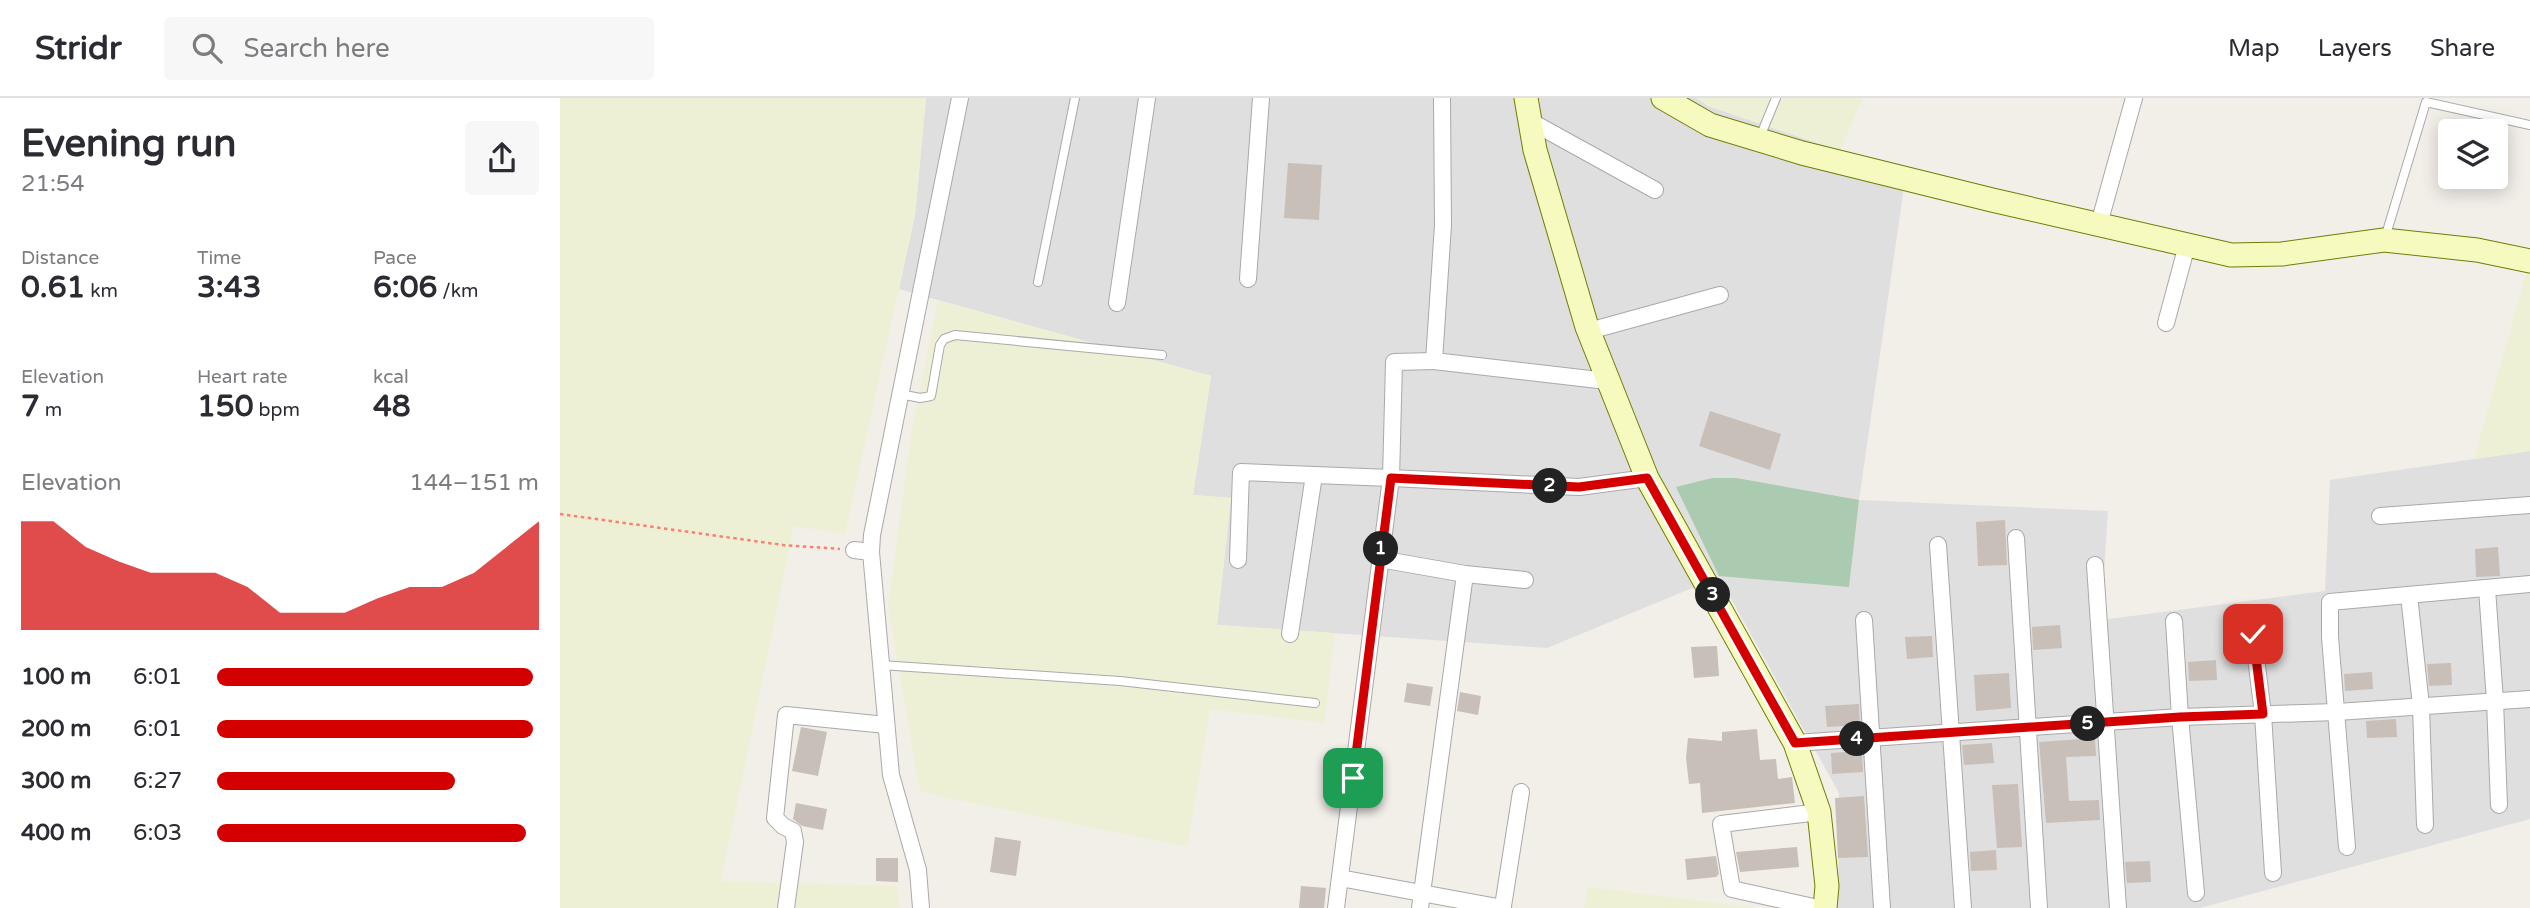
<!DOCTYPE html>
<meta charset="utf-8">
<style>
body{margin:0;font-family:"Varela Round",sans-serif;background:#f7f7f7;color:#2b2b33;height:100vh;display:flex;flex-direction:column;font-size:26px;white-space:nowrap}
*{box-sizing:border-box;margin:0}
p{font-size:23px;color:#7c7c81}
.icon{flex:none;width:38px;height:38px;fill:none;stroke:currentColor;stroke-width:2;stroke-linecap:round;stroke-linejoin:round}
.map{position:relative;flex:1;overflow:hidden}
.sheet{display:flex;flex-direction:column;background:#fff;width:560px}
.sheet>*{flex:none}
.fabs{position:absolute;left:1878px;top:21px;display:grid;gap:14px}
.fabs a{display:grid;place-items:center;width:70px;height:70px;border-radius:7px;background:#fff;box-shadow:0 4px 18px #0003;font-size:35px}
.pin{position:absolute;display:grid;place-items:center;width:60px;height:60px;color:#fff;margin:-30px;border-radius:14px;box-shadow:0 4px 10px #0006}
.km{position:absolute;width:35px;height:35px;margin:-18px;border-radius:50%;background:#222;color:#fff;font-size:19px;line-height:35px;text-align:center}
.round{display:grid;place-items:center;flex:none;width:74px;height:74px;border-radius:7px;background:#f7f7f7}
.head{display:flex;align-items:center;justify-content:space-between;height:119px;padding:0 21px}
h1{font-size:38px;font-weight:700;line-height:52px}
.metrics{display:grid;grid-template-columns:repeat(3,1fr);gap:10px;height:119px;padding:7px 21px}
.metrics div{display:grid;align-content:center}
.metrics b{font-size:30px;font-weight:700}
.metrics small{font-size:19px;font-weight:400}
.metrics p{font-size:19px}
.chart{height:196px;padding:14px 21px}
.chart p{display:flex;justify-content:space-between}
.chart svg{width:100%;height:126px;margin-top:7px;fill:#d40000;opacity:.7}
ul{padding:0 21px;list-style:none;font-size:23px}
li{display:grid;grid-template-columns:112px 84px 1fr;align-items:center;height:52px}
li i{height:18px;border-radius:9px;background:#d40000}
header{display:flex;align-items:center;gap:42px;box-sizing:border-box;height:98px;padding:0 35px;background:#fff;border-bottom:2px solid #e1e1e2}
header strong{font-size:33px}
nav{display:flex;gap:38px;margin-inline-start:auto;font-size:24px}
.search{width:490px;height:63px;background:#f7f7f7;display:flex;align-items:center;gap:18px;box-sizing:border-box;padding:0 24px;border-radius:7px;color:#7c7c81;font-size:26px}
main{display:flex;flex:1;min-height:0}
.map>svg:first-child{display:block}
</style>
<header>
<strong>Stridr</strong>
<div class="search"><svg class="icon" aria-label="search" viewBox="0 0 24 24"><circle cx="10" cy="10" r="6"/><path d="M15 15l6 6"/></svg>Search here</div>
<nav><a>Map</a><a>Layers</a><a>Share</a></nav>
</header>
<main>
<section class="sheet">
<div class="head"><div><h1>Evening run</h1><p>21:54</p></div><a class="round"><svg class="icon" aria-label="share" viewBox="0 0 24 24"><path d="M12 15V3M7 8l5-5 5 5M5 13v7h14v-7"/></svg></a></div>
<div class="metrics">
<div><p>Distance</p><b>0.61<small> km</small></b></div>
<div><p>Time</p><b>3:43</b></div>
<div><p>Pace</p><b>6:06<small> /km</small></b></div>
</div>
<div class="metrics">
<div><p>Elevation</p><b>7<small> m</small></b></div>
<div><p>Heart rate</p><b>150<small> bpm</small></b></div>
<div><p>kcal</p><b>48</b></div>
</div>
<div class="chart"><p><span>Elevation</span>144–151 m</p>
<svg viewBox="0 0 160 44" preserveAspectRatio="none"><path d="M0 44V6L10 6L20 15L30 20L40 24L50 24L60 24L70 29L80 38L90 38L100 38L110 33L120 29L130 29L140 24L150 15L160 6V44z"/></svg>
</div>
<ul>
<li><b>100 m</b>6:01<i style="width:98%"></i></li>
<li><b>200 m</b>6:01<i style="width:98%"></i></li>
<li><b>300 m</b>6:27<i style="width:74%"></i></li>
<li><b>400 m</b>6:03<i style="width:96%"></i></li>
</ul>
</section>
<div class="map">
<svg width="1970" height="810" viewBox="0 0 1970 810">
<rect width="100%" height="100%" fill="#f2efe9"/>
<!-- residential -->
<path fill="#e0dfdf" d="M366 0H1136L1149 8 1346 75 1299 402 1548 413 1541 522 1765 493 1770 382 1970 353V721L1640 810H1278L1279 695 1159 479 987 550 657 527 671 400 633 397 651 278 339 191 355 117Z"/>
<!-- farmland -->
<g fill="#eef0d5">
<path d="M0 0H366L355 117 285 436 234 428 161 783 337 788 340 810H0Z"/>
<path d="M1136 0H1303L1280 53 1148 8Z"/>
<path d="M1970 162V353L1914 361Z"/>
<path d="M378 202 651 278 633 397 671 400 657 527 775 535 764 625 650 611 627 749 360 694 328 509 351 336Z"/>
<path d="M1028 789 1197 810H1024Z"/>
</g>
<!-- cemetery -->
<path fill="#aacbaf" d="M1152 380H1176L1299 402 1289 489 1159 478 1116 389Z"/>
<!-- building -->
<g fill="#c7bfb8">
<path d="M728 65 762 67 759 122 724 120Z"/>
<path d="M1150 313 1221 336 1210 372 1139 348Z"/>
<path d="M1445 422 1447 467 1418 468 1416 424Z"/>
<path d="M1938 449 1940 478 1916 479 1915 451Z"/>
<path d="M1500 527 1502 550 1473 552 1472 529Z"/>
<path d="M1372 538 1373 559 1347 561 1345 539Z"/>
<path d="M1157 548 1159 578 1134 580 1131 549Z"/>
<path d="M1656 562 1657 582 1629 583 1628 564Z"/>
<path d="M1891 565 1892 587 1869 588 1867 566Z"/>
<path d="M1812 574 1813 591 1785 593 1784 576Z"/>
<path d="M1449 575 1451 610 1416 613 1414 577Z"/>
<path d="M847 585 873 589 870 608 844 604Z"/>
<path d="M900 594 921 598 918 617 897 613Z"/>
<path d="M1299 606 1300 627 1267 629 1265 608Z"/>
<path d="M1836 621 1837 639 1807 640 1806 623Z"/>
<path d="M241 629 267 634 258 678 232 673Z"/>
<path d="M1197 631 1200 662 1216 661 1218 681 1232 679 1235 705 1142 715 1140 685 1129 686 1126 660 1128 640 1162 643V634Z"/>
<path d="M1535 640 1536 658 1506 659 1509 703 1539 702 1540 722 1486 725 1479 644Z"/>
<path d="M1432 645 1434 665 1404 667 1402 647Z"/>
<path d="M1302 653 1303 674 1272 676 1271 655Z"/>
<path d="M1458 686 1462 749 1437 750 1432 687Z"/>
<path d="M1304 698 1308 759 1278 760 1275 700Z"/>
<path d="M236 705 267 711 263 732 242 728 233 721Z"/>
<path d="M435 739 461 743 456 778 430 774Z"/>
<path d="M1237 749 1239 769 1180 774 1176 754Z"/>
<path d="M1436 752 1437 772 1411 773 1410 754Z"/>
<path d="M1156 758 1159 776 1156 779 1127 782 1125 761Z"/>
<path d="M316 760H338V784L316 783Z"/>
<path d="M1590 763 1591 784 1567 785 1565 764Z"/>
<path d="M741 788 766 790 764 810H739Z"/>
</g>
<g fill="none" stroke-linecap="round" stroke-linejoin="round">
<!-- lane casing -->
<g stroke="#a9a9a9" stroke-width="10">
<g id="lane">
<path d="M1200 39 1216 0"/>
<path d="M1825 140 1866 4 1970 27"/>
<path d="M478 184 515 0"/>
<path d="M340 296 360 300 371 298 380 247 384 241 395 237 602 257"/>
<path d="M321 567 560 583 755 605"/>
</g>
</g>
<!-- street casing -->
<g stroke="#a9a9a9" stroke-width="18">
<g id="street">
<path d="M882 0 883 127 874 263 834 264 831 380 1019 389 1087 380"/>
<path d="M970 23 1095 92"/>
<path d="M1539 126 1574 0"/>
<path d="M688 181 701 0"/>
<path d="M557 205 587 0"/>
<path d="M1606 225 1627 147"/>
<path d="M1029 233 1160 197"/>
<path d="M874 263 1047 283"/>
<path d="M1820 418 1970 407"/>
<path d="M1456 440 1479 810"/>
<path d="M1378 447 1403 810"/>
<path d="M294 452 311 454 312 437 400 0"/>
<path d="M311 454 331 677 358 772 361 810"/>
<path d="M820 461 905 476 965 482"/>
<path d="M678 462 681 374 831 380 776 810"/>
<path d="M1535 467 1558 810"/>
<path d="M1927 491 1935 603 1939 707"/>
<path d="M1849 497 1861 608 1865 727"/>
<path d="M1304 522 1322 810"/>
<path d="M1614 523 1620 619 1636 795"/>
<path d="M730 536 754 377"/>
<path d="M1693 536 1703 616 1713 775"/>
<path d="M1235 645 1620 619 1777 614 1970 601"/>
<path d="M1787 749 1770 539V504L1970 486"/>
<path d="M780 780 943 810"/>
<path d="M943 808 961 694"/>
<path d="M226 810 235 744 233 733 223 728 215 720 226 617 326 627"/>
<path d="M860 810 905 476"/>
<path d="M1258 810 1172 791 1161 726 1259 714"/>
</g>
</g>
<!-- secondary casing -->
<g stroke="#707d05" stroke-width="25">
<g id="secondary">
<path d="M966 0 975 52 1027 229 1087 380 1235 645 1259 714 1267 788 1265 810"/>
<path d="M1103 0 1150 27 1242 55 1432 102 1671 157 1722 156 1824 142 1917 152 1970 163"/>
</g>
</g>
<!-- path -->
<path stroke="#fa8072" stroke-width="2.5" stroke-dasharray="3.5 3.5" stroke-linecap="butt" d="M0 416 223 447 280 451"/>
<!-- lane -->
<use href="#lane" stroke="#fff" stroke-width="8"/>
<!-- street -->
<use href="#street" stroke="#fff" stroke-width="16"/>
<!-- secondary -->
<use href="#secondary" stroke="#f7fabf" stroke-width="23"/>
</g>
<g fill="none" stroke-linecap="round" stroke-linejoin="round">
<!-- route casing -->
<g stroke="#fff" stroke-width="14">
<path id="route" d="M793 680 831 380 1019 389 1087 380 1235 645 1620 619 1703 616 1693 536"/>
</g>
<!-- route -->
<use href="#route" stroke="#d40000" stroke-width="9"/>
</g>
</svg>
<div class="fabs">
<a><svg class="icon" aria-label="layers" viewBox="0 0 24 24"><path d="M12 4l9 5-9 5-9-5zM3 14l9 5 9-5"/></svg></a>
</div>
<div class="pin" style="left:793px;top:680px;background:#1e9e55"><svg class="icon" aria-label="arrive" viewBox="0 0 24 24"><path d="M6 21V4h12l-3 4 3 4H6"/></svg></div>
<div class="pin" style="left:1693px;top:536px;background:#d93025"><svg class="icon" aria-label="check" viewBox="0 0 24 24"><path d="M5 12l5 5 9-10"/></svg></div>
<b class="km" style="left:821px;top:451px">1</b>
<b class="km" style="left:990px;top:388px">2</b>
<b class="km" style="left:1153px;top:497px">3</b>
<b class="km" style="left:1297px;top:641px">4</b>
<b class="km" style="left:1528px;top:626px">5</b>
</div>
</main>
